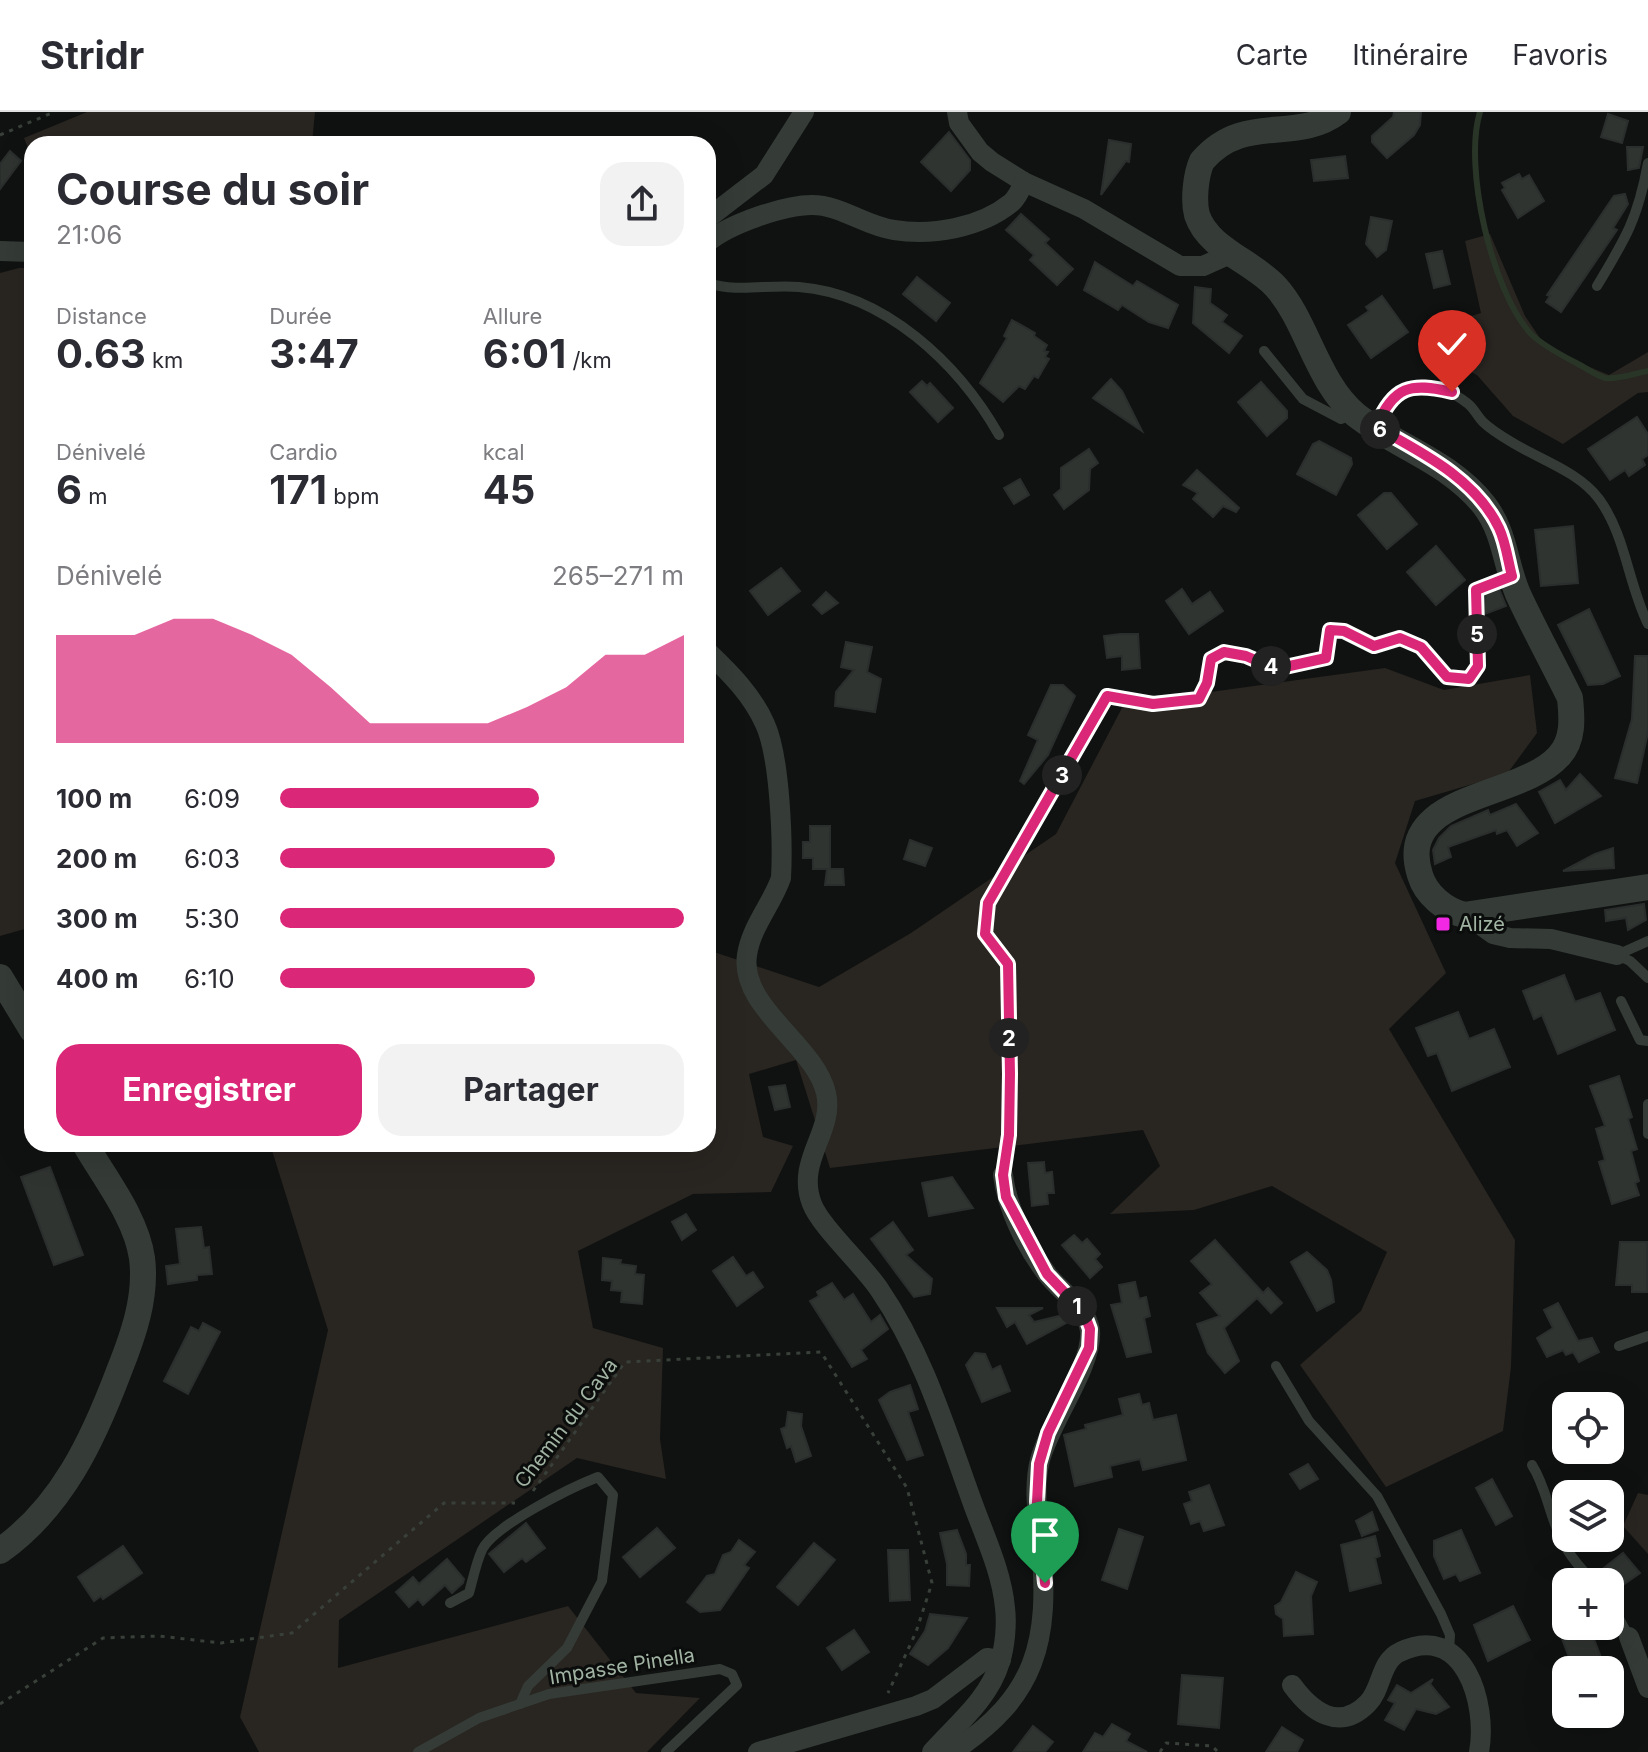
<!DOCTYPE html>
<html lang="fr">
<meta charset="utf-8">
<style>
body{margin:0;font-family:Inter,sans-serif;background:#f2f2f3;color:#2b2b33;height:100vh;display:flex;flex-direction:column;font-size:30px;white-space:nowrap}
*{box-sizing:border-box;margin:0}
p{font-size:26px;color:#7c7c81}
.icon{flex:none;width:44px;height:44px;fill:none;stroke:currentColor;stroke-width:2;stroke-linecap:round;stroke-linejoin:round}
.map{position:relative;flex:1;overflow:hidden}
.sheet{position:absolute;left:24px;top:24px;width:692px;height:1016px;display:flex;flex-direction:column;background:#fff;border-radius:24px;box-shadow:0 8px 32px #0002}
.sheet>*{flex:none}
.buttons{position:absolute;left:1552px;top:1280px;display:grid;gap:16px}
.buttons a{display:grid;place-items:center;width:72px;height:72px;border-radius:16px;background:#fff;box-shadow:0 8px 32px #0002;font-size:40px}
.pin{position:absolute;display:grid;place-items:center;width:68px;height:68px;color:#fff;margin:-82px -34px;border-radius:50% 50% 50% 0;rotate:-45deg;box-shadow:0 0 8px #0007}
.pin .icon{rotate:45deg}
.km{position:absolute;width:40px;height:40px;margin:-20px;border-radius:50%;background:#222;color:#fff;font-size:22px;line-height:40px;text-align:center}
.round{display:grid;place-items:center;flex:none;width:84px;height:84px;border-radius:24px;background:#f2f2f3}
.summary{display:flex;align-items:center;justify-content:space-between;height:136px;padding:0 32px}
h1{font-size:44px;font-weight:700;line-height:60px}
.figures{display:grid;grid-template-columns:repeat(3,1fr);gap:12px;height:136px;padding:8px 32px}
.figures div{display:grid;align-content:center}
.figures b{font-size:40px;font-weight:700}
.figures small{font-size:22px;font-weight:400}
.figures p{font-size:22px}
.chart{height:224px;padding:16px 32px}
.chart p{display:flex;justify-content:space-between}
.chart svg{width:100%;height:144px;margin-top:8px;fill:#db2777;opacity:.7}
.action{display:flex;gap:16px;margin-top:auto;padding:16px 32px}
.action a{flex:1;height:92px;border-radius:24px;background:#db2777;color:#fff;font-size:32px;font-weight:700;line-height:92px;text-align:center}
.action a+a{background:#f2f2f3;color:#2b2b33}
ul{padding:0 32px;list-style:none;font-size:26px}
li{display:grid;grid-template-columns:128px 96px 1fr;align-items:center;height:60px}
li i{height:20px;border-radius:10px;background:#db2777}
header{display:flex;align-items:center;gap:48px;box-sizing:border-box;height:112px;padding:0 40px;background:#fff;border-bottom:2px solid #e1e1e2}
header strong{font-size:38px}
nav{display:flex;gap:44px;margin-inline-start:auto;font-size:28px}
.map>svg:first-child{display:block}
</style>
<header>
<strong>Stridr</strong>
<nav><a>Carte</a><a>Itinéraire</a><a>Favoris</a></nav>
</header>
<div class="map">
<svg width="1648" height="1640" viewBox="0 0 1648 1640">
<rect width="100%" height="100%" fill="#101211"/>
<!-- green -->
<g fill="#292521">
<path d="M87 0H315L312 32H32V46L24 26Z"/>
<path d="M1490 122 1525 204 1548 238 1609 263 1648 240V280L1638 281 1563 332 1513 304 1477 263 1434 242 1459 208 1481 201 1465 129Z"/>
<path d="M19 156H32V815L0 824V161Z"/>
<path d="M1385 556 1444 578 1530 563 1537 621 1507 662 1415 689 1395 751 1446 861 1389 917 1515 1128 1511 1255 1503 1319 1386 1375 1300 1253 1361 1199 1387 1140 1272 1074 1194 1098 1110 1102 1160 1054 1143 1018 830 1056 796 948 749 962 763 1025 793 1034 771 1080 693 1082 578 1139 593 1216 663 1236 660 1327 666 1367 577 1346 339 1508 338 1556 568 1494 636 1581 700 1586 647 1640H259L240 1605 328 1218 270 1032H708V838L819 875 911 821 1056 722 1124 592Z"/>
<path d="M1638 1381 1648 1383V1442L1623 1414Z"/>
</g>
<g fill="none" stroke-linecap="round" stroke-linejoin="round">
<!-- stream -->
<path stroke="#293527" stroke-width="6" d="M1480 0C1463 54 1492 180 1531 222 1543 234 1563 244 1578 252 1586 256 1597 264 1605 266 1617 268 1636 261 1648 259"/>
</g>
<!-- building -->
<g fill="#303431" stroke="#2a2e2c" stroke-width="2">
<path d="M1394 0H1421L1420 13 1414 23 1387 46 1372 30V24L1393 5Z"/>
<path d="M1608 2 1628 9 1622 31 1601 25Z"/>
<path d="M949 20 970 48V58L951 79 921 50Z"/>
<path d="M1109 28 1131 32 1129 50 1126 49 1101 83Z"/>
<path d="M1627 35H1643L1639 56 1628 58Z"/>
<path d="M10 39 21 49 0 77V52Z"/>
<path d="M1345 44 1348 66 1314 69 1311 48Z"/>
<path d="M1519 62 1522 67 1529 63 1544 89 1518 106 1502 78 1505 76 1502 71Z"/>
<path d="M1625 82 1628 92 1613 116 1617 118 1561 200 1546 190 1550 184 1547 183 1614 84Z"/>
<path d="M1021 102 1049 127 1045 131 1073 157 1057 173 1030 148 1034 143 1006 118Z"/>
<path d="M1371 105 1392 109 1386 138 1377 145 1366 132Z"/>
<path d="M1442 139 1450 172 1434 176 1426 142Z"/>
<path d="M1095 150 1133 174 1137 169 1178 193 1168 216 1149 210 1122 193 1118 198 1084 178Z"/>
<path d="M917 165 950 191 936 209 903 182Z"/>
<path d="M1195 175 1211 177 1210 191 1227 203 1222 210 1242 224 1229 241 1193 211Z"/>
<path d="M1382 184 1408 220 1371 246 1348 213 1369 199 1366 195Z"/>
<path d="M1012 208 1035 221 1034 224 1047 233 1044 239 1048 240 1045 245 1049 247 1038 266 1034 264 1025 277 1019 274 1003 290 980 271 1007 226 1004 224Z"/>
<path d="M1111 267 1122 279 1142 319 1093 286Z"/>
<path d="M922 269 927 274 930 271 953 296 938 310 910 280Z"/>
<path d="M1261 270 1287 299V306L1267 324 1238 290Z"/>
<path d="M1637 305 1648 322V343L1642 347 1645 353 1629 364 1625 358 1610 368 1588 337Z"/>
<path d="M1319 329 1351 346 1352 352 1336 383 1297 362 1313 332Z"/>
<path d="M1089 337 1098 351 1090 357 1089 378 1064 397 1054 383 1061 377V356Z"/>
<path d="M1197 358 1239 396 1236 400 1223 394 1213 405 1193 387 1198 381 1183 373Z"/>
<path d="M1020 367 1029 383 1014 392 1004 376Z"/>
<path d="M1384 381H1391L1417 412 1387 437 1358 403Z"/>
<path d="M1573 414 1578 471 1541 474 1535 418Z"/>
<path d="M1436 434 1465 468 1436 493 1407 460Z"/>
<path d="M781 456 800 479 768 503 750 479Z"/>
<path d="M1182 477 1192 492 1210 480 1223 499 1189 522 1166 489Z"/>
<path d="M1499 477 1506 494 1482 503 1486 482Z"/>
<path d="M826 480 838 491 822 502 813 493Z"/>
<path d="M1589 497 1620 564 1603 572 1588 573 1558 513Z"/>
<path d="M1120 522H1138L1140 556 1122 558V544L1107 546 1104 524Z"/>
<path d="M846 530 872 535 867 560 881 567 875 600 835 594 836 580 854 558 841 555Z"/>
<path d="M1635 544H1648V620L1637 671 1615 666 1632 607Z"/>
<path d="M1051 573H1063L1075 584 1048 643 1024 672 1020 669 1038 628 1028 623Z"/>
<path d="M1580 662 1601 684 1555 711 1539 680 1560 668 1566 678Z"/>
<path d="M1516 692 1538 721 1517 734 1507 718 1497 722 1496 718 1448 735 1451 745 1435 752 1433 738 1439 726 1451 714 1488 698 1490 703Z"/>
<path d="M810 714H830V757H843L844 773H825L827 757H813V746H803V730H810Z"/>
<path d="M910 728 932 736 925 754 904 747Z"/>
<path d="M1613 736 1614 756 1563 759 1595 742Z"/>
<path d="M1644 792 1646 808 1628 818 1626 806 1606 809 1605 798Z"/>
<path d="M1564 863 1575 890 1600 881 1615 918 1558 942 1542 903 1534 907 1523 879Z"/>
<path d="M1458 900 1469 927 1494 917 1510 955 1452 979 1437 941 1428 944 1416 916Z"/>
<path d="M1619 964 1632 1005 1628 1007 1637 1037 1631 1039 1639 1069 1635 1071 1639 1083 1612 1092 1599 1050 1605 1048 1596 1017 1605 1014 1590 974Z"/>
<path d="M785 973 790 995 775 998 769 975Z"/>
<path d="M1044 1050 1045 1061 1052 1060 1054 1081H1047L1048 1092 1032 1094 1028 1051Z"/>
<path d="M50 1055 83 1143 54 1153 21 1065Z"/>
<path d="M952 1065 973 1096 929 1104 922 1071Z"/>
<path d="M686 1102 696 1118 682 1128 672 1110Z"/>
<path d="M893 1110 913 1138 906 1143 932 1167 930 1182 914 1185 871 1127Z"/>
<path d="M201 1115 204 1136 209 1135 212 1162 197 1163V1168L168 1172 166 1154 180 1152 176 1117Z"/>
<path d="M1074 1123 1082 1131 1087 1127 1100 1142 1095 1147 1102 1155 1090 1166 1062 1133Z"/>
<path d="M1215 1128 1263 1181 1268 1176 1282 1191 1271 1201 1257 1186 1224 1216 1239 1249 1225 1261 1208 1241 1197 1212 1220 1204 1200 1181 1212 1172 1191 1149Z"/>
<path d="M1620 1130H1647V1180H1632V1173H1616Z"/>
<path d="M1307 1140 1327 1158 1331 1168 1334 1190 1317 1199 1291 1150Z"/>
<path d="M733 1145 746 1164 753 1160 763 1175 737 1194 713 1159Z"/>
<path d="M603 1146 621 1148 620 1152 636 1154 635 1162 644 1163 642 1192 621 1190 622 1179 611 1178 612 1169 602 1168Z"/>
<path d="M1135 1170 1139 1187 1146 1185 1150 1204 1144 1206 1151 1240 1127 1245 1111 1193 1122 1191 1119 1173Z"/>
<path d="M832 1171 844 1188 853 1182 871 1210 880 1203 888 1217 861 1238 867 1247 852 1255 810 1189 819 1184 817 1180Z"/>
<path d="M1558 1191 1578 1229 1592 1226 1599 1240 1579 1250 1573 1240 1566 1243 1563 1238 1547 1245 1537 1226 1553 1216 1544 1198Z"/>
<path d="M997 1196H1043L1029 1203 1034 1210 1068 1202 1072 1208 1027 1232 1015 1210 1007 1215Z"/>
<path d="M203 1211 220 1220 188 1282 164 1269 191 1215 199 1219Z"/>
<path d="M975 1241 985 1242 992 1258 1000 1254 1010 1279 982 1290 966 1253Z"/>
<path d="M910 1273 918 1297 908 1300 923 1343 907 1348 879 1288 890 1280Z"/>
<path d="M1139 1282 1142 1293 1149 1291 1153 1308 1176 1303 1186 1348 1143 1358 1140 1347 1110 1354 1112 1365 1075 1374 1064 1323 1086 1317 1085 1313 1123 1303 1119 1287Z"/>
<path d="M788 1300 802 1302 801 1314 811 1344 796 1350 791 1334 787 1336 781 1317 786 1315Z"/>
<path d="M1308 1352 1318 1367 1300 1377 1290 1362Z"/>
<path d="M1492 1367 1512 1404 1496 1413 1476 1376Z"/>
<path d="M1209 1373 1224 1413 1204 1419 1200 1409 1191 1412 1184 1392 1192 1389 1189 1380Z"/>
<path d="M1372 1400 1378 1418 1362 1424 1356 1409Z"/>
<path d="M526 1411 545 1436 526 1450 522 1446 504 1460 489 1442Z"/>
<path d="M657 1416 675 1436 640 1465 623 1445Z"/>
<path d="M1119 1417 1143 1425 1127 1477 1102 1468Z"/>
<path d="M957 1418 966 1442V1453H970L969 1474 947 1473V1452L940 1421Z"/>
<path d="M1461 1418 1480 1461 1460 1469 1456 1462 1444 1467 1434 1444V1429Z"/>
<path d="M1375 1424 1380 1444 1375 1446 1381 1471 1350 1479 1341 1433Z"/>
<path d="M739 1428 755 1440 744 1453 749 1456 720 1498 700 1500 687 1490 707 1464 715 1462 723 1443 731 1440Z"/>
<path d="M814 1431 835 1448 798 1493 777 1475Z"/>
<path d="M123 1434 142 1461 103 1487 101 1484 94 1489 78 1465Z"/>
<path d="M888 1438H908L910 1488 890 1489Z"/>
<path d="M1623 1441 1640 1461 1620 1475 1604 1456Z"/>
<path d="M447 1447 464 1467 463 1471 452 1481 445 1473 423 1493 418 1487 409 1495 396 1480 413 1465 419 1472Z"/>
<path d="M1296 1460 1317 1470 1311 1484 1313 1522 1284 1524 1283 1507 1276 1502 1275 1494 1281 1490Z"/>
<path d="M1513 1494 1530 1528 1488 1549 1474 1513Z"/>
<path d="M930 1502 967 1506 948 1536 928 1553 910 1542 925 1519Z"/>
<path d="M1557 1514H1580L1585 1525 1592 1522 1602 1548 1574 1558Z"/>
<path d="M854 1518 869 1540 842 1558 827 1536Z"/>
<path d="M1182 1563 1223 1566 1219 1616 1178 1612Z"/>
<path d="M1433 1567 1430 1572 1449 1595 1436 1602 1416 1597 1404 1618 1385 1608 1395 1591 1388 1588 1397 1573 1411 1581Z"/>
<path d="M1112 1612 1130 1622 1126 1629 1147 1640H1083L1095 1621 1103 1625Z"/>
<path d="M1033 1614 1053 1630 1045 1640H1013Z"/>
<path d="M1282 1615 1303 1628 1297 1640H1266Z"/>
</g>
<g fill="none" stroke-linecap="round" stroke-linejoin="round">
<!-- path -->
<g stroke="#39403a" stroke-width="3" stroke-dasharray="4 6" stroke-linecap="butt">
<path d="M0 23 54 0"/>
<path d="M1006 1043 1010 962 1008 852 985 822 988 791 1107 584 1153 592 1199 587 1207 571 1211 547 1224 540 1246 544 1276 557 1326 546 1330 518 1344 519 1374 534 1400 526 1421 535 1447 565 1469 567 1478 554 1476 478 1490 472"/>
<path d="M533 1379 625 1250 821 1240 907 1376 932 1471 916 1520 888 1581"/>
<path d="M0 1592 103 1526 159 1524 221 1531 292 1521 444 1391H515"/>
<path d="M1160 1640 1166 1631 1212 1634 1218 1640"/>
</g>
<!-- service -->
<g stroke="#353c37" stroke-width="10">
<path d="M708 171C738 181 768 172 799 175 885 182 958 251 999 323"/>
<path d="M1597 174C1626 126 1638 106 1648 51"/>
<path d="M1264 239 1303 287 1341 307 1353 303"/>
<path d="M1376 315C1395 272 1428 261 1467 291 1474 296 1477 304 1483 310 1491 318 1503 325 1513 331 1541 348 1579 360 1599 387 1626 424 1628 472 1648 512"/>
<path d="M1617 843 1630 849 1648 866"/>
<path d="M1617 843 1648 829"/>
<path d="M1621 889 1640 928 1648 929"/>
<path d="M1648 992V1022"/>
<path d="M1619 1234 1648 1224"/>
<path d="M1276 1254 1309 1309 1377 1384 1441 1502 1450 1523 1449 1538"/>
<path d="M1532 1353C1544 1372 1547 1391 1555 1412 1563 1436 1577 1453 1594 1470"/>
<path d="M1610 1490 1629 1525"/>
<path d="M450 1491 469 1481C473 1467 476 1451 482 1438 493 1414 572 1375 598 1365L613 1383 602 1469 567 1536 528 1574 520 1592"/>
<path d="M418 1640 479 1606 549 1582 720 1557 732 1562 737 1573 666 1640"/>
</g>
<!-- minor -->
<g stroke="#353c37" stroke-width="20">
<path d="M957 0 959 11 980 40 992 50 1024 70 1084 97 1180 154H1203L1232 141"/>
<path d="M708 106 764 63 804 0"/>
<path d="M708 130C729 112 784 93 812 93 841 93 865 114 894 118 932 124 980 116 1011 91 1017 86 1021 77 1024 70"/>
<path d="M0 139 32 140"/>
<path d="M708 540C731 562 752 583 765 612 780 645 783 729 781 766 772 792 751 815 747 843 739 895 815 933 826 981 835 1020 795 1048 812 1092 821 1115 863 1153 879 1177 924 1243 946 1318 973 1392 985 1425 1002 1461 1005 1496 1007 1512 1005 1534 1000 1550 989 1587 957 1612 932 1640"/>
<path d="M1478 803 1482 814 1493 822 1510 826 1551 827 1617 843"/>
<path d="M1629 1525 1648 1576"/>
<path d="M1292 1573C1311 1599 1339 1621 1368 1591 1382 1577 1380 1549 1400 1540 1464 1509 1488 1592 1479 1640"/>
<path d="M758 1640 916 1594 933 1587 987 1546 1001 1548"/>
<path d="M952 1640C1037 1585 1050 1529 1041 1432 1038 1405 1033 1375 1040 1348 1050 1310 1093 1253 1090 1219 1087 1194 1060 1180 1047 1162 1026 1135 1007 1096 1003 1063"/>
</g>
<!-- tertiary -->
<g stroke="#353c37" stroke-width="26">
<path d="M1338 0C1296 32 1244 0 1202 49 1196 62 1193 88 1197 103 1208 137 1254 150 1276 175 1307 209 1317 271 1356 303 1398 336 1449 349 1484 393 1505 420 1505 452 1518 482 1534 517 1553 551 1570 586 1572 606 1574 628 1559 644 1520 688 1394 681 1420 763 1426 783 1445 798 1464 803L1648 775"/>
<path d="M0 865 32 918"/>
<path d="M0 1439C62 1395 93 1328 119 1259 133 1224 147 1185 142 1146 136 1105 105 1067 85 1032"/>
</g>
</g>
<g fill="none" stroke-linecap="round" stroke-linejoin="round">
<!-- route casing -->
<g stroke="#fff" stroke-width="16">
<path id="route" d="M1045 1471 1037 1390 1039 1352 1048 1321 1089 1236 1090 1217 1084 1201 1047 1162 1006 1085 1003 1063 1009 1023 1010 962 1008 852 985 822 988 791 1107 584 1153 592 1199 587 1207 571 1211 547 1224 540 1246 544 1276 557 1326 546 1330 518 1344 519 1374 534 1400 526 1421 535 1447 565 1469 567 1478 554 1476 478 1512 464C1508 449 1506 431 1499 416 1476 367 1421 340 1376 315 1394 274 1410 270 1452 280"/>
</g>
<!-- route -->
<use href="#route" stroke="#db2777" stroke-width="10"/>
</g>
<!-- markers -->
<rect fill="#f328e5" stroke="#0b0d0c" stroke-width="3" x="1435" y="804" width="16" height="16" rx="4"/>
<g text-anchor="middle" dominant-baseline="central" stroke-width="6" stroke-linejoin="round" paint-order="stroke">
<!-- poi labels -->
<g font-size="20" fill="#a1b3a3" stroke="#0b0d0c" text-anchor="start">
<text x="1459" y="812">Alizé</text>
</g>
<!-- street labels -->
<g font-size="20" fill="#a1b3a3" stroke="#0b0d0c">
<text transform="translate(566 1311) rotate(-53)">Chemin du Cava</text>
<text transform="translate(622 1554) rotate(-9)">Impasse Pinella</text>
</g>
</g>
</svg>
<div class="buttons">
<a><svg class="icon" aria-label="locate" viewBox="0 0 24 24"><circle cx="12" cy="12" r="6"/><path d="M12 2v4M12 18v4M2 12h4M18 12h4"/></svg></a>
<a><svg class="icon" aria-label="layers" viewBox="0 0 24 24"><path d="M12 4l9 5-9 5-9-5zM3 14l9 5 9-5"/></svg></a>
<a>+</a>
<a>−</a>
</div>
<div class="pin" style="left:1045px;top:1471px;background:#1e9e55"><svg class="icon" aria-label="arrive" viewBox="0 0 24 24"><path d="M6 21V4h12l-3 4 3 4H6"/></svg></div>
<div class="pin" style="left:1452px;top:280px;background:#d93025"><svg class="icon" aria-label="check" viewBox="0 0 24 24"><path d="M5 12l5 5 9-10"/></svg></div>
<b class="km" style="left:1077px;top:1194px">1</b>
<b class="km" style="left:1009px;top:926px">2</b>
<b class="km" style="left:1062px;top:663px">3</b>
<b class="km" style="left:1271px;top:554px">4</b>
<b class="km" style="left:1477px;top:522px">5</b>
<b class="km" style="left:1380px;top:317px">6</b>
<section class="sheet">
<div class="summary"><div><h1>Course du soir</h1><p>21:06</p></div><a class="round"><svg class="icon" aria-label="share" viewBox="0 0 24 24"><path d="M12 15V3M7 8l5-5 5 5M5 13v7h14v-7"/></svg></a></div>
<div class="figures">
<div><p>Distance</p><b>0.63<small> km</small></b></div>
<div><p>Durée</p><b>3:47</b></div>
<div><p>Allure</p><b>6:01<small> /km</small></b></div>
</div>
<div class="figures">
<div><p>Dénivelé</p><b>6<small> m</small></b></div>
<div><p>Cardio</p><b>171<small> bpm</small></b></div>
<div><p>kcal</p><b>45</b></div>
</div>
<div class="chart"><p><span>Dénivelé</span>265–271 m</p>
<svg viewBox="0 0 160 44" preserveAspectRatio="none"><path d="M0 44V11L10 11L20 11L30 6L40 6L50 11L60 17L70 27L80 38L90 38L100 38L110 38L120 33L130 27L140 17L150 17L160 11V44z"/></svg>
</div>
<ul>
<li><b>100 m</b>6:09<i style="width:64%"></i></li>
<li><b>200 m</b>6:03<i style="width:68%"></i></li>
<li><b>300 m</b>5:30<i style="width:100%"></i></li>
<li><b>400 m</b>6:10<i style="width:63%"></i></li>
</ul>
<div class="action"><a>Enregistrer</a><a>Partager</a></div>
</section>
</div>
